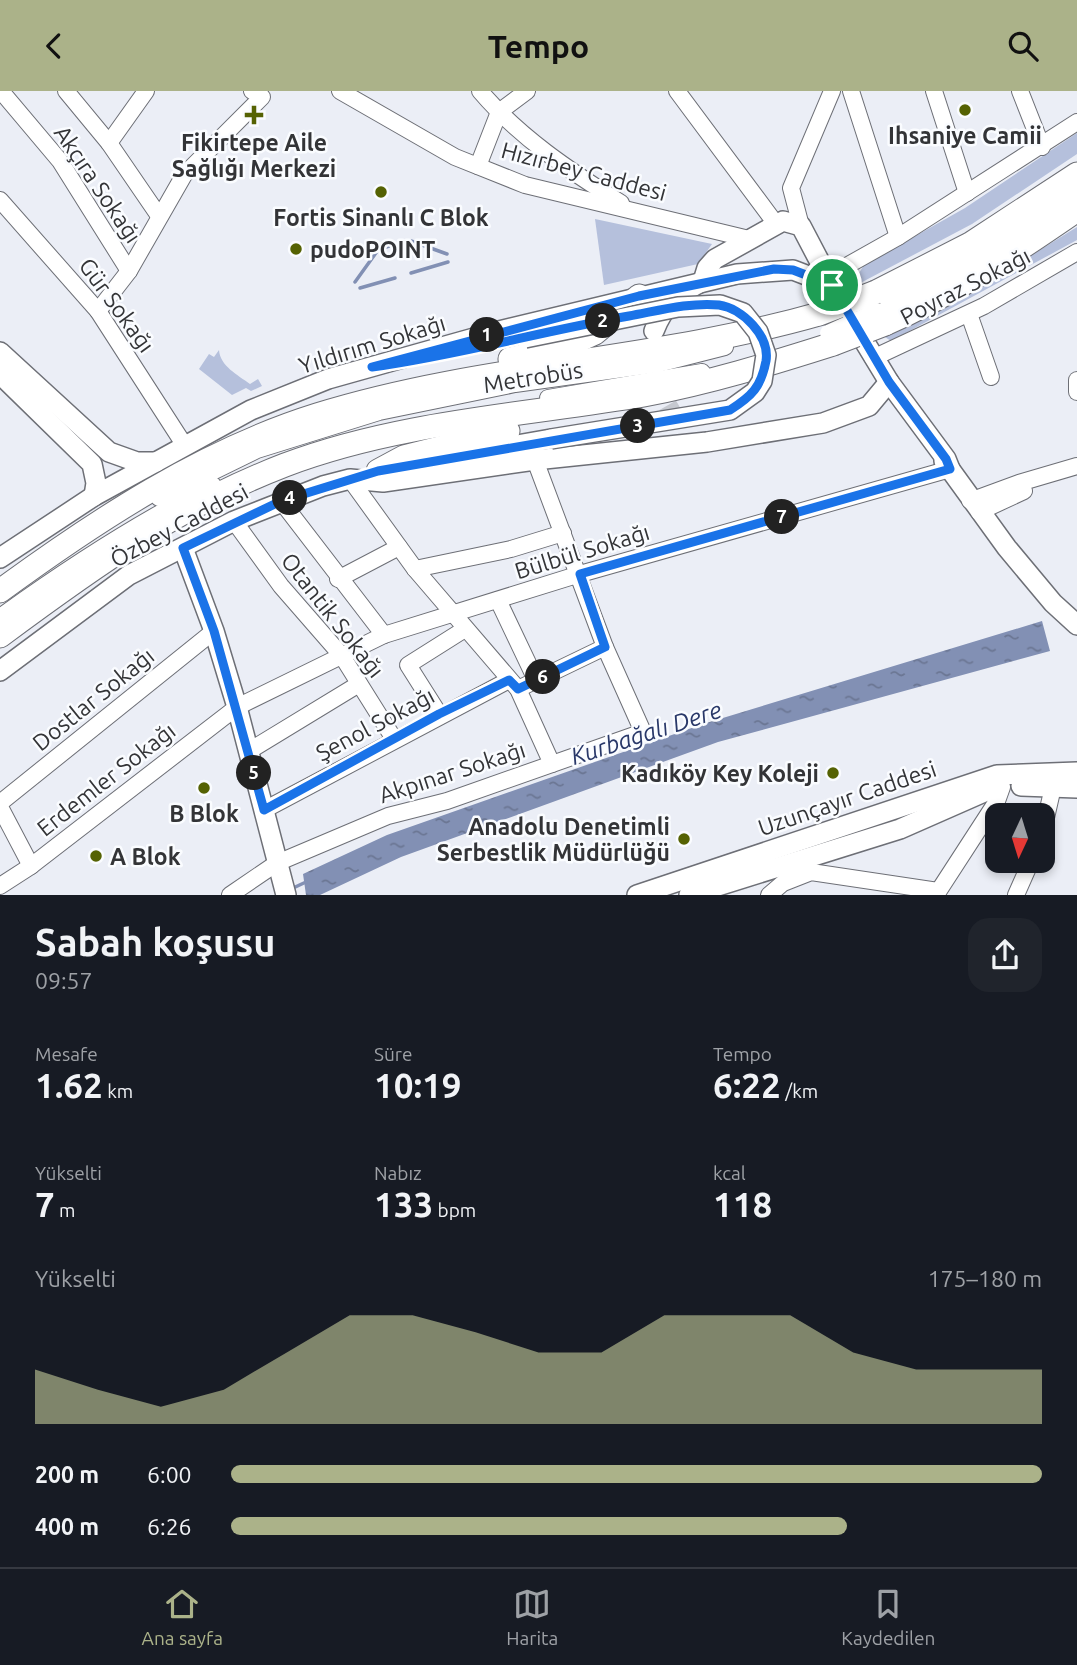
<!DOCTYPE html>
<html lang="tr">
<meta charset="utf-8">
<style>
body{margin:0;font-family:Ubuntu,sans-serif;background:#20242c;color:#f1f3f6;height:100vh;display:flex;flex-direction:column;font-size:26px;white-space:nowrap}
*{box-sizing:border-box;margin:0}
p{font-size:23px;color:#9ea1a6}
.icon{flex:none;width:38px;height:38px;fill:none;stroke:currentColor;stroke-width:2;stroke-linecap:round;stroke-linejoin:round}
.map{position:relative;height:804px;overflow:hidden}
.side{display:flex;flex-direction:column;background:#171b24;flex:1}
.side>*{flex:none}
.needle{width:46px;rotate:184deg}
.buttons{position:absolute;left:985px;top:712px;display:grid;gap:14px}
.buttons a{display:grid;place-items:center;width:70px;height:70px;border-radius:14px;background:#171b24;box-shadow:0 4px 10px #0003;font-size:35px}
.pin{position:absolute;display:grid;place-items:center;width:60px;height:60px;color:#fff;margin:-30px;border:4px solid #fff;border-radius:50%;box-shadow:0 2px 7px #0007}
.km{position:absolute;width:35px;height:35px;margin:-18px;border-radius:50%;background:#222;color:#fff;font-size:19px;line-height:35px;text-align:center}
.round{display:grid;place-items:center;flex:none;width:74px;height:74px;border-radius:21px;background:#20242c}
.head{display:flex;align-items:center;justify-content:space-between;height:119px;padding:0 35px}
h1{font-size:38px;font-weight:700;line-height:52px}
.stats{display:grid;grid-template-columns:repeat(3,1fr);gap:10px;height:119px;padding:7px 35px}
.stats div{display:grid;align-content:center}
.stats b{font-size:35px;font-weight:700}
.stats small{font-size:19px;font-weight:400}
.stats p{font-size:19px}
.chart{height:196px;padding:14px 35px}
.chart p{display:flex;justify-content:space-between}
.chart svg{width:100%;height:126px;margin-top:7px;fill:#abb289;opacity:.7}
ul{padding:0 35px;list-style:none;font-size:23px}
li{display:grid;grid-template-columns:112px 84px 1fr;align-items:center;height:52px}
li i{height:18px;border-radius:9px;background:#abb289}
header{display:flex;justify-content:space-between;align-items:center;height:91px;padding:0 35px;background:#abb289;color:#111;font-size:32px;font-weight:700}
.menu{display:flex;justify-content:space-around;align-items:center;height:98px;border-top:2px solid #363941;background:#171b24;font-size:19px;color:#9ea1a6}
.menu a{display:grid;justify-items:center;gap:4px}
.menu .active{color:#abb289}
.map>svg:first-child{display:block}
</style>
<header><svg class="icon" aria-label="back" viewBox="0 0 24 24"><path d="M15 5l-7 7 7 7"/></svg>Tempo<svg class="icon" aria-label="search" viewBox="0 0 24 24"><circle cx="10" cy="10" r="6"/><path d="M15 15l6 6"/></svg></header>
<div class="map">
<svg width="1077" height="804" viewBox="0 0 1077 804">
<defs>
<pattern id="water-ripples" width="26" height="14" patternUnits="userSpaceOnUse" patternTransform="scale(1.75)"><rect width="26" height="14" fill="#8290b4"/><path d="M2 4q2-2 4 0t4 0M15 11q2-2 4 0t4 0" fill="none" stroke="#6b7693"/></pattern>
</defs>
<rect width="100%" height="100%" fill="#ebeef6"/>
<!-- green -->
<g fill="#b5c0dc">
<path d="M1077 42V63L972 133 849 198 864 174 965 117Z"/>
<path d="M595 128 712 153 698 173 604 194Z"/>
<path d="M1077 136V149L891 250 882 244 964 206Z"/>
<path d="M219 259C220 275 238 284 250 293L258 288 262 295 251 300 246 297 232 304 199 278 209 263 214 266Z"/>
</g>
<!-- water -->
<path fill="url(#water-ripples)" d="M1042 530 1050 560 718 651 401 766 320 804H306L303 783 387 744 703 633Z"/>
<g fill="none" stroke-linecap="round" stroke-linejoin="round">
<!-- stream -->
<g stroke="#8290b4" stroke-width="3.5">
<path d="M399 152 411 150 447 163"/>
<path d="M411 182 448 171"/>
<path d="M355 191 378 159 389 155"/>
<path d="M360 197 395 187"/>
<path d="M291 798 306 791"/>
</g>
<!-- major-tunnel -->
<path stroke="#c6c9d0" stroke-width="19" stroke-dasharray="19 10" stroke-linecap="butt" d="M662 286 667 313 675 327"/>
<!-- minor casing -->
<g stroke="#6d6f76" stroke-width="18">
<g id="minor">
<path d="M1 0 60 70 129 180"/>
<path d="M66 0 109 52 159 125"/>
<path d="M340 0 455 66 525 94 749 148"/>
<path d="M480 0C519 46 570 80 621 112"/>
<path d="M677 0 776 133"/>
<path d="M851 0 898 146"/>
<path d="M934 0 967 102"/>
<path d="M1020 0 1042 56"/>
<path d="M109 52 146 0"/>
<path d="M478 75 499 21 527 0"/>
<path d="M0 109 98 220 185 355"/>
<path d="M801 135 791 97 832 0"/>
<path d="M827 186 898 146 1077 31"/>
<path d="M98 220 129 180 184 84 262 6 252 0"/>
<path d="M877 220C947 186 1013 145 1077 101"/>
<path d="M969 223 991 286"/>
<path d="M873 267 984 215 1077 161"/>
<path d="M1077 289V301"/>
<path d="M548 307 702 281"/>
<path d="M350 388 415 478 518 598 552 673"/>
<path d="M159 407 257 359 379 321 515 293 658 273 725 256"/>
<path d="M281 410 384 544"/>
<path d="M970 410 1019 392 1077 375"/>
<path d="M979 421 1024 400"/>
<path d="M234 430 281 495 342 565 394 648"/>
<path d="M415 478 511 458 563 442"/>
<path d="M338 488 399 456"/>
<path d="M498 509 536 589"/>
<path d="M0 526C68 477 138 431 213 394"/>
<path d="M518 598 605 556"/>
<path d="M439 623 408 574 465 538"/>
<path d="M249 660 359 593"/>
<path d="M0 712 214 540"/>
<path d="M0 716 31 775"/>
<path d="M264 719 509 589"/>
<path d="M1043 740 1053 696"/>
<path d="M0 795 31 775 237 616 384 544 580 483 950 378"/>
<path d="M230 804 277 772 388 725 447 710 643 641 605 556 535 369"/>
<path d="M769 804 783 792 811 781 938 800"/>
<path d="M936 804 997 710 1002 696"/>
<path d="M1016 804 1031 770"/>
</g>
</g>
<!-- major casing -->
<g stroke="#6d6f76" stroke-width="22">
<g id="major">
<path d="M852 230 889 291 946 368 950 378"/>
<path d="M654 240C664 213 678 203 703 190L707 177 715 168 783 130 801 135 834 198"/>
<path d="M0 261 109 361 137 371H156"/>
<path d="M0 283 92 373 96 392 94 405"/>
<path d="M944 370 1007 457 1053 512 1077 534"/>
<path d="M422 371 551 348"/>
<path d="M183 457 214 540 237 616 286 804"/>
<path d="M0 467 94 405 251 319 328 288 499 240 737 183 793 179 832 194"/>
<path d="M0 580 129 484 234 430 323 395 350 388 383 391 535 369 707 351 823 332 869 315 889 291"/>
<path d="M1021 695 1077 697"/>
<path d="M637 804 997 684 1077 681"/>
<path d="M689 804 900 738 991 698"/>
</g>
</g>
<!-- highway casing -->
<g stroke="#6d6f76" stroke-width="25">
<g id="highway">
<path d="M876 201 970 153 1077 83"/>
<path d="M885 233C954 203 1016 161 1077 119"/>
<path d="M510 268 564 256 595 242 639 205"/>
<path d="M378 380 404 366 508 340"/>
<path d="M0 500C97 429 202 360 317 324 481 273 655 270 819 223"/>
<path d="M0 545C93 476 176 416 285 374 398 331 525 324 644 304 708 292 770 273 833 253"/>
</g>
</g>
<!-- minor -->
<use href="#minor" stroke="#fff" stroke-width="16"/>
<!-- major -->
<use href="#major" stroke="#fff" stroke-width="19"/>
<!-- highway -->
<use href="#highway" stroke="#fff" stroke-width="23"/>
<!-- minor-bridge casing -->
<g stroke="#6d6f76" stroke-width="18" stroke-linecap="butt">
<path id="minor-bridge" d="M828 242 877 220"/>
</g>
<!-- major-bridge casing -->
<g stroke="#6d6f76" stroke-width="22" stroke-linecap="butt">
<path id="major-bridge" d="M525 247 678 216 720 214 743 222 758 241 766 264 762 290 755 301 730 319 551 348"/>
</g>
<!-- highway-bridge casing -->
<g stroke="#6d6f76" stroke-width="25" stroke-linecap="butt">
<g id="highway-bridge">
<path d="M819 223 876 201"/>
<path d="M833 253 885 233"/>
</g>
</g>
<!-- minor-bridge -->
<use href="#minor-bridge" stroke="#fff" stroke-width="16"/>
<!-- major-bridge -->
<use href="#major-bridge" stroke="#fff" stroke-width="19"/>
<!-- highway-bridge -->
<use href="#highway-bridge" stroke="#fff" stroke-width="23"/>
</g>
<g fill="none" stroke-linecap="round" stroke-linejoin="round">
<!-- route casing -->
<g stroke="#fff" stroke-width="14">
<path id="route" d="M774 178 793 179 832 194 889 291 946 368 950 378 580 483 605 556 518 598 509 589 439 623 264 719 214 540 183 457 281 410 378 380 730 319C752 305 761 296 766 270 770 245 742 217 719 214 690 211 657 220 629 225 542 240 459 264 372 276L639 205Z"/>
</g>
<!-- route -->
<use href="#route" stroke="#1a73e8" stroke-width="9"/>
</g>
<!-- markers -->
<g fill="#556203" stroke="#fafcff" stroke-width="2.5">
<circle cx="965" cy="19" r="7"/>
<path d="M250.5 13.5h7v7h7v7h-7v7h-7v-7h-7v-7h7z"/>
<circle cx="381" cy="101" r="7"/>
<circle cx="296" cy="158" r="7"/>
<circle cx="833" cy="682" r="7"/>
<circle cx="204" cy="697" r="7"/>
<circle cx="684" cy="748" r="7"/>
<circle cx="96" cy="765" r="7"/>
</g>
<g text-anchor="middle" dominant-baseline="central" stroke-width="5" stroke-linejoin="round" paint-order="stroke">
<!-- poi labels -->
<g font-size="23" font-weight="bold" fill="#333437" stroke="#fafcff">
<text x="965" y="44">Ihsaniye Camii</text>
<text x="254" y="51">Fikirtepe Aile<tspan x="254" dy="26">Sağlığı Merkezi</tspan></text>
<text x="381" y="126">Fortis Sinanlı C Blok</text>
<text x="310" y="158" text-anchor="start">pudoPOINT</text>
<text x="819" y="682" text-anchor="end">Kadıköy Key Koleji</text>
<text x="204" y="722">B Blok</text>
<text x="670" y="735" text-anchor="end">Anadolu Denetimli<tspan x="670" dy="26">Serbestlik Müdürlüğü</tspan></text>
<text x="110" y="765" text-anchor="start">A Blok</text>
</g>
<!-- street labels -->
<g font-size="23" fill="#333437" stroke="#fafcff">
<text transform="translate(584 80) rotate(15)">Hızırbey Caddesi</text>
<text transform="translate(98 93) rotate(56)">Akçıra Sokağı</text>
<text transform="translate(965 195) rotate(-27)">Poyraz Sokağı</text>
<text transform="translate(117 214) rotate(54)">Gür Sokağı</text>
<text transform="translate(372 253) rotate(-17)">Yıldırım Sokağı</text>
<text transform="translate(533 286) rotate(-9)">Metrobüs</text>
<text transform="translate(179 434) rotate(-28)">Özbey Caddesi</text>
<text transform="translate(582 460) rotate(-17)">Bülbül Sokağı</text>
<text transform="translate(333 524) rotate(52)">Otantik Sokağı</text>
<text transform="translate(93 608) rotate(-39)">Dostlar Sokağı</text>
<text transform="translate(375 633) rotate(-28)">Şenol Sokağı</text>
<text transform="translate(452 681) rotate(-18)">Akpınar Sokağı</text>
<text transform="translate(106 688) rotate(-38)">Erdemler Sokağı</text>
<text transform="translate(847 707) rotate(-19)">Uzunçayır Caddesi</text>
</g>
<!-- water labels -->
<g font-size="24" font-style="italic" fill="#293869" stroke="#fafcff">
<text transform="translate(646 642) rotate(-18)">Kurbağalı Dere</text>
</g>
</g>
</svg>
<div class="buttons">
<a><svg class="needle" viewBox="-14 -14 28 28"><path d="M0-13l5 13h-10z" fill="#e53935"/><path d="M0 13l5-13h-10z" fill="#9ea1a6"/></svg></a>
</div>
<div class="pin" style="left:832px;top:194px;background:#1e9e55"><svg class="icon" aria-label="arrive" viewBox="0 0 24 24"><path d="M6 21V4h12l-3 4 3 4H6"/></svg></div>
<b class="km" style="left:487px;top:244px">1</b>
<b class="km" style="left:603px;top:230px">2</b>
<b class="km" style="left:638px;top:335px">3</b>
<b class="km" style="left:290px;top:407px">4</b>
<b class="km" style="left:254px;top:682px">5</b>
<b class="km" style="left:543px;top:586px">6</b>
<b class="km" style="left:782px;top:426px">7</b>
</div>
<section class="side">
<div class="head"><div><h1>Sabah koşusu</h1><p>09:57</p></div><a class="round"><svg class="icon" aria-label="share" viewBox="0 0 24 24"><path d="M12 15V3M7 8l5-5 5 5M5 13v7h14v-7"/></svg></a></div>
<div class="stats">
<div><p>Mesafe</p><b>1.62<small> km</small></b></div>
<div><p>Süre</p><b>10:19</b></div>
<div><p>Tempo</p><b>6:22<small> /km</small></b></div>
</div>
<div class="stats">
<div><p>Yükselti</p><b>7<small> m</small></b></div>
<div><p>Nabız</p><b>133<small> bpm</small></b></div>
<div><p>kcal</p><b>118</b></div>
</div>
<div class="chart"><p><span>Yükselti</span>175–180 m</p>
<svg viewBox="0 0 160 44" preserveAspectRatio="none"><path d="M0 44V25L10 32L20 38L30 32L40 19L50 6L60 6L70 12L80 19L90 19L100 6L110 6L120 6L130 19L140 25L150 25L160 25V44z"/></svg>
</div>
<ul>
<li><b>200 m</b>6:00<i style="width:100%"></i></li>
<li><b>400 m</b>6:26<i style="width:76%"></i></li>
</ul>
</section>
<nav class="menu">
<a class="active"><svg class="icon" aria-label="home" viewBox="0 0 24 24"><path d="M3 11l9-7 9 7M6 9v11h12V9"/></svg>Ana sayfa</a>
<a><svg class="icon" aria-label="map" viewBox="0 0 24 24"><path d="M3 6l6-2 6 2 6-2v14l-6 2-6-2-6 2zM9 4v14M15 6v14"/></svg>Harita</a>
<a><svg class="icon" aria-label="saved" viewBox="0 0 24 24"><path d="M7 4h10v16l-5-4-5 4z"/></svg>Kaydedilen</a>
</nav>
